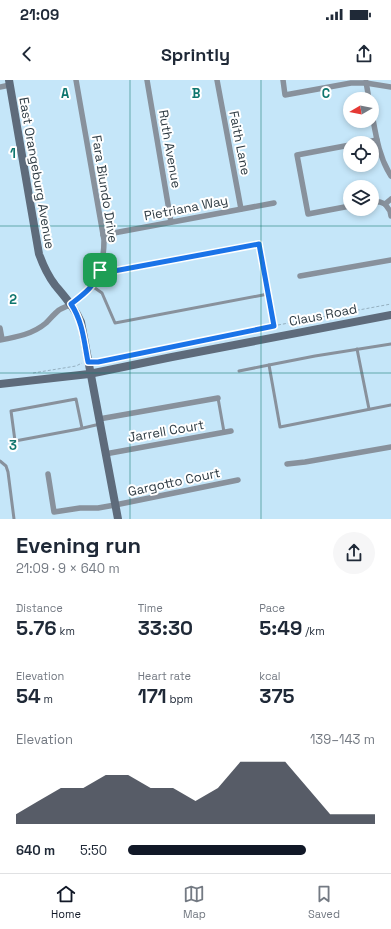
<!DOCTYPE html>
<meta charset="utf-8">
<style>
body{margin:0;font-family:"Space Grotesk",sans-serif;background:#f6f6f7;color:#1f2937;height:100vh;display:flex;flex-direction:column;font-size:15px;white-space:nowrap}
*{box-sizing:border-box;margin:0}
p{font-size:13px;color:#747a83}
.icon{flex:none;width:22px;height:22px;fill:none;stroke:currentColor;stroke-width:2;stroke-linecap:round;stroke-linejoin:round}
.map{position:relative;height:439px;overflow:hidden}
.details{display:flex;flex-direction:column;background:#fff;flex:1}
.details>*{flex:none}
.needle{width:26px;rotate:260deg}
.controls{position:absolute;left:343px;top:12px;display:grid;gap:8px}
.controls a{display:grid;place-items:center;width:36px;height:36px;border-radius:50%;background:#fff;box-shadow:0 2px 6px #0003;font-size:20px}
.pin{position:absolute;display:grid;place-items:center;width:34px;height:34px;color:#fff;margin:-17px;border-radius:8px;box-shadow:0 2px 6px #0006}
.round{display:grid;place-items:center;flex:none;width:42px;height:42px;border-radius:21px;background:#f6f6f7}
.overview{display:flex;align-items:center;justify-content:space-between;height:68px;padding:0 16px}
h1{font-size:22px;font-weight:800;line-height:30px}
.figures{display:grid;grid-template-columns:repeat(3,1fr);gap:6px;height:68px;padding:4px 16px}
.figures div{display:grid;align-content:center}
.figures b{font-size:20px;font-weight:800}
.figures small{font-size:11px;font-weight:400}
.figures p{font-size:11px}
.chart{height:112px;padding:8px 16px}
.chart p{display:flex;justify-content:space-between}
.chart svg{width:100%;height:72px;margin-top:4px;fill:#111827;opacity:.7}
ul{padding:0 16px;list-style:none;font-size:13px}
li{display:grid;grid-template-columns:64px 48px 1fr;align-items:center;height:30px}
li i{height:10px;border-radius:5px;background:#111827}
.status{display:flex;justify-content:space-between;align-items:center;height:28px;padding:0 20px;background:#fff;direction:ltr}
.status svg{height:11px;fill:currentColor}
header{display:flex;justify-content:space-between;align-items:center;height:52px;padding:0 16px;background:#fff;font-size:18px;font-weight:800}
.tabs{display:flex;justify-content:space-around;align-items:center;height:56px;border-top:1px solid #e0e1e3;background:#fff;font-size:11px;color:#747a83}
.tabs a{display:grid;justify-items:center;gap:2px}
.tabs .on{color:#111827}
.map>svg:first-child{display:block}
</style>
<div class="status"><b>21:09</b><svg viewBox="0 0 49 12"><path d="M0 12V9h3v3zM5 12V6h3v6zM10 12V3h3v9zM15 12V0h3v12zM26 1h20v11H26zM47 4h2v5h-2z"/></svg></div>
<header><svg class="icon" aria-label="back" viewBox="0 0 24 24"><path d="M15 5l-7 7 7 7"/></svg>Sprintly<svg class="icon" aria-label="share" viewBox="0 0 24 24"><path d="M12 15V3M7 8l5-5 5 5M5 13v7h14v-7"/></svg></header>
<div class="map">
<svg width="391" height="439" viewBox="0 0 391 439">
<rect width="100%" height="100%" fill="#c5e6f9"/>
<g fill="none" stroke-linecap="round" stroke-linejoin="round">
<!-- path -->
<g stroke="#95b0c0" stroke-width="1" stroke-dasharray="3 2" stroke-linecap="butt">
<path d="M278 245 391 224"/>
<path d="M95 281 270 247"/>
<path d="M33 293 76 286 82 283"/>
</g>
<!-- lane -->
<g stroke="#88919c" stroke-width="3">
<path d="M100 190 108 192 114 191 259 164 274 246"/>
<path d="M92 206 102 213 115 243 268 214"/>
<path d="M391 264 315 276 269 285 280 347 391 325"/>
<path d="M357 269 369 329"/>
<path d="M239 291 269 285"/>
<path d="M218 318 224 352"/>
<path d="M82 348 76 319 11 331 15 361 79 349 100 344"/>
<path d="M0 381 6 386 8 392 14 439"/>
</g>
<!-- street -->
<g stroke="#88919c" stroke-width="5.5">
<path d="M147 0 171 142"/>
<path d="M217 0 241 129"/>
<path d="M283 0 285 15 351 3H366L391 7"/>
<path d="M366 2 369 19"/>
<path d="M0 7 10 5"/>
<path d="M372 34C376 56 379 77 391 96"/>
<path d="M362 63 377 60"/>
<path d="M350 65 297 75 308 134 350 126"/>
<path d="M372 122H380L385 124"/>
<path d="M385 124 390 131 391 136"/>
<path d="M385 124 391 119"/>
<path d="M103 155 274 123"/>
<path d="M300 196 391 180"/>
<path d="M0 248 2 259"/>
<path d="M0 260C17 257 33 254 46 243 50 239 54 234 59 230 64 227 69 226 73 223 96 206 104 189 104 160L76 0"/>
<path d="M99 339 218 318"/>
<path d="M105 374 231 351"/>
<path d="M287 384 305 382 391 367"/>
<path d="M48 394 54 432 80 428H98L115 425 238 400"/>
</g>
<!-- secondary -->
<g stroke="#5e6b7b" stroke-width="8">
<path d="M9 0 39 174C43 185 48 196 55 205 65 217 75 228 81 242L118 439"/>
<path d="M0 304 89 294 172 277 391 235"/>
</g>
</g>
<g fill="none" stroke-linecap="round" stroke-linejoin="round">
<!-- route casing -->
<g stroke="#fff" stroke-width="8">
<path id="route" d="M259 164 274 246 98 282H88C84 262 83 242 71 224 84 214 95 206 100 190L108 192 114 191Z"/>
</g>
<!-- route -->
<use href="#route" stroke="#1a73e8" stroke-width="5"/>
</g>
<!-- grid -->
<path fill="none" stroke="#0f766e" stroke-width="1" stroke-opacity="0.55" d="M130 0V439M261 0V439M0 146H391M0 293H391"/>
<g text-anchor="middle" dominant-baseline="central" stroke-width="4" stroke-linejoin="round" paint-order="stroke">
<!-- street labels -->
<g font-size="13" fill="#2f3c44" stroke="#fff">
<text transform="translate(240 63) rotate(79)">Faith Lane</text>
<text transform="translate(170 69) rotate(80)">Ruth Avenue</text>
<text transform="translate(37 93) rotate(80)">East Orangeburg Avenue</text>
<text transform="translate(105 109) rotate(81)">Fara Biundo Drive</text>
<text transform="translate(186 128) rotate(-11)">Pietriana Way</text>
<text transform="translate(323 235) rotate(-11)">Claus Road</text>
<text transform="translate(166 351) rotate(-10)">Jarrell Court</text>
<text transform="translate(174 402) rotate(-12)">Gargotto Court</text>
</g>
</g>
<g font-size="13" text-anchor="middle" font-weight="bold" fill="#0f766e" stroke="#fff" stroke-width="4" stroke-linejoin="round" paint-order="stroke">
<text x="65" y="18">A</text>
<text x="196" y="18">B</text>
<text x="326" y="18">C</text>
<text x="13" y="78">1</text>
<text x="13" y="224">2</text>
<text x="13" y="370">3</text>
</g>
</svg>
<div class="controls">
<a><svg class="needle" viewBox="-14 -14 28 28"><path d="M0-13l5 13h-10z" fill="#e53935"/><path d="M0 13l5-13h-10z" fill="#747a83"/></svg></a>
<a><svg class="icon" aria-label="locate" viewBox="0 0 24 24"><circle cx="12" cy="12" r="6"/><path d="M12 2v4M12 18v4M2 12h4M18 12h4"/></svg></a>
<a><svg class="icon" aria-label="layers" viewBox="0 0 24 24"><path d="M12 4l9 5-9 5-9-5zM3 14l9 5 9-5"/></svg></a>
</div>
<div class="pin" style="left:100px;top:190px;background:#1e9e55"><svg class="icon" aria-label="arrive" viewBox="0 0 24 24"><path d="M6 21V4h12l-3 4 3 4H6"/></svg></div>
</div>
<section class="details">
<div class="overview"><div><h1>Evening run</h1><p>21:09 · 9 × 640 m</p></div><a class="round"><svg class="icon" aria-label="share" viewBox="0 0 24 24"><path d="M12 15V3M7 8l5-5 5 5M5 13v7h14v-7"/></svg></a></div>
<div class="figures">
<div><p>Distance</p><b>5.76<small> km</small></b></div>
<div><p>Time</p><b>33:30</b></div>
<div><p>Pace</p><b>5:49<small> /km</small></b></div>
</div>
<div class="figures">
<div><p>Elevation</p><b>54<small> m</small></b></div>
<div><p>Heart rate</p><b>171<small> bpm</small></b></div>
<div><p>kcal</p><b>375</b></div>
</div>
<div class="chart"><p><span>Elevation</span>139–143 m</p>
<svg viewBox="0 0 160 44" preserveAspectRatio="none"><path d="M0 44V38L10 30L20 22L30 22L40 14L50 14L60 22L70 22L80 30L90 22L100 6L110 6L120 6L130 22L140 38L150 38L160 38V44z"/></svg>
</div>
<ul>
<li><b>640 m</b>5:50<i style="width:72%"></i></li>
</ul>
</section>
<nav class="tabs">
<a class="on"><svg class="icon" aria-label="home" viewBox="0 0 24 24"><path d="M3 11l9-7 9 7M6 9v11h12V9"/></svg>Home</a>
<a><svg class="icon" aria-label="map" viewBox="0 0 24 24"><path d="M3 6l6-2 6 2 6-2v14l-6 2-6-2-6 2zM9 4v14M15 6v14"/></svg>Map</a>
<a><svg class="icon" aria-label="saved" viewBox="0 0 24 24"><path d="M7 4h10v16l-5-4-5 4z"/></svg>Saved</a>
</nav>
